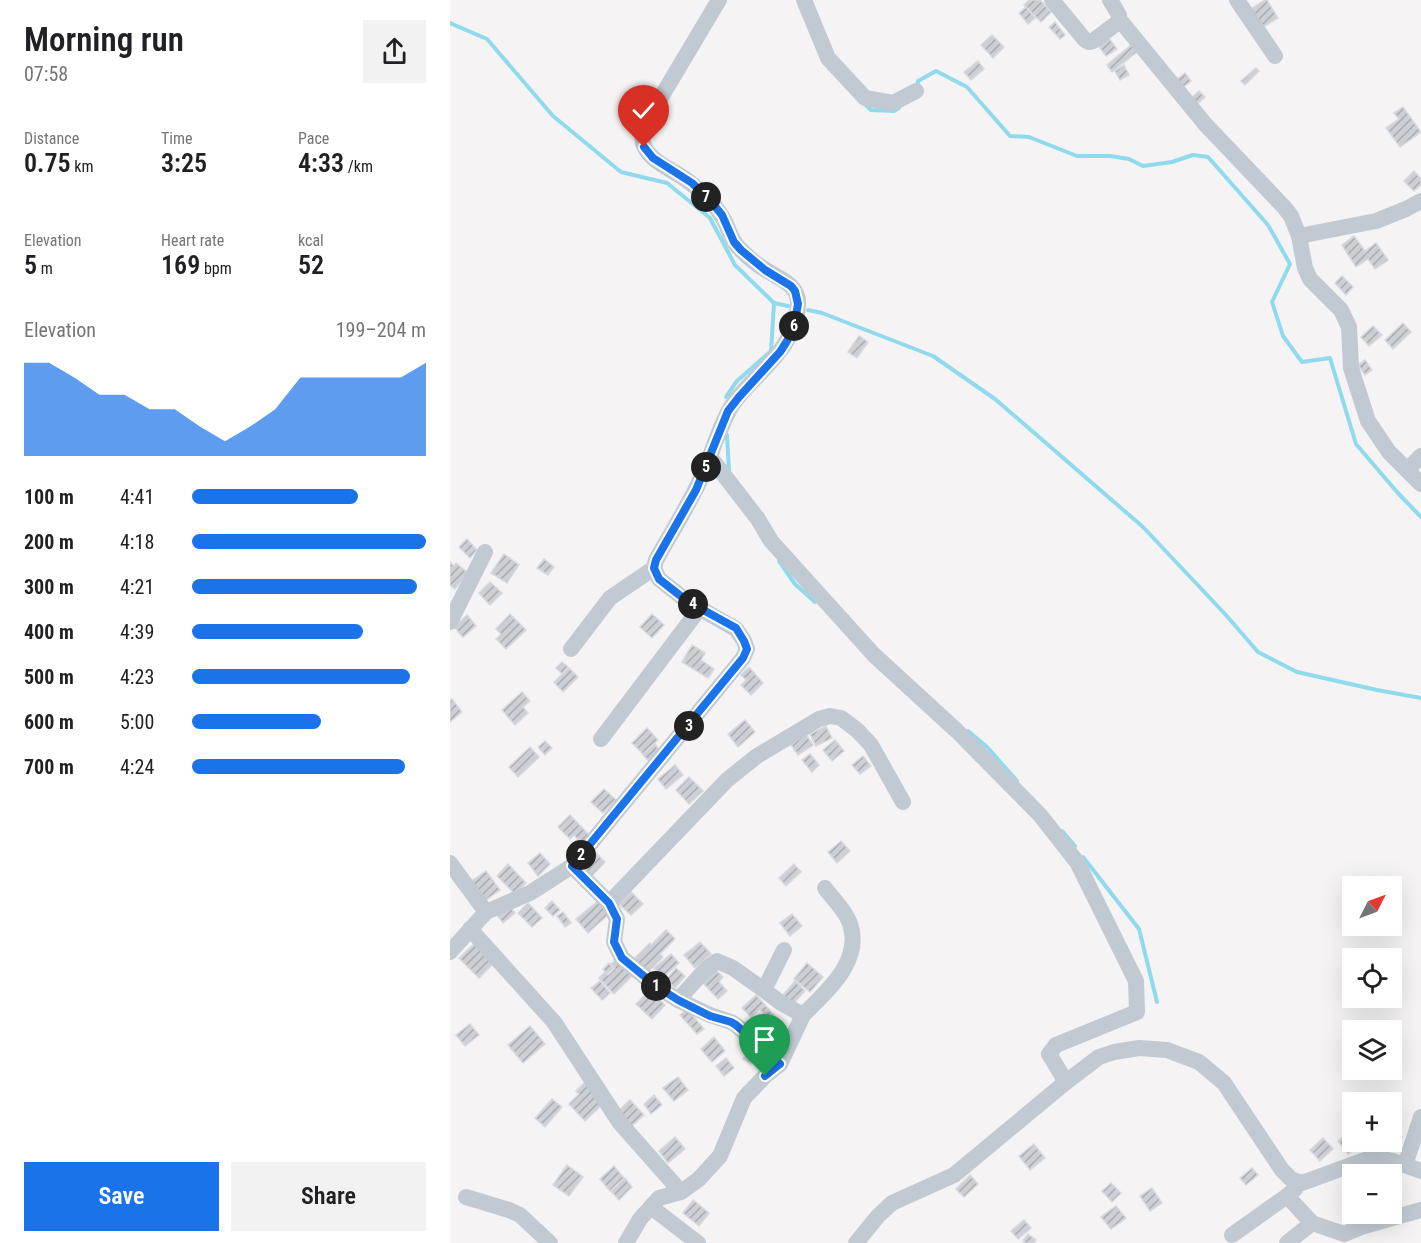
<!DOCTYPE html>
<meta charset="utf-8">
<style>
body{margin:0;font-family:"Roboto Condensed",sans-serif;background:#f2f2f2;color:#202124;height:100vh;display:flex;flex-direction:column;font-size:22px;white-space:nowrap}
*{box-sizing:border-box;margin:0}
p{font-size:20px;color:#757577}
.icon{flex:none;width:33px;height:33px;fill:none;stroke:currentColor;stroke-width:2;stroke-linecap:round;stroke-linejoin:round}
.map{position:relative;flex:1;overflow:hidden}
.side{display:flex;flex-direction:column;background:#fff;width:450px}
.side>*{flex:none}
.needle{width:39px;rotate:48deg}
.tools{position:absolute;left:892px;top:876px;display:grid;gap:12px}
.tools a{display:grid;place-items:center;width:60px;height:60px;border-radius:0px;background:#fff;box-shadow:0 6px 24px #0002;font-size:30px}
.pin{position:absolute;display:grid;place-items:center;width:51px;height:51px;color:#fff;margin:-62px -26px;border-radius:50% 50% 50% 0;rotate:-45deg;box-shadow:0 0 6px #0007}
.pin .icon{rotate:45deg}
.km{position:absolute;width:30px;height:30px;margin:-15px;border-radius:50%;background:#222;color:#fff;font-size:16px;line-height:30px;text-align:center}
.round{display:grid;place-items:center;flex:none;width:63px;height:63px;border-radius:0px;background:#f2f2f2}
.overview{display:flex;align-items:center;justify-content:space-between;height:102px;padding:0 24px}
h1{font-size:33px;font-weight:600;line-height:45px}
.metrics{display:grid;grid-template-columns:repeat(3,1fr);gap:9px;height:102px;padding:6px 24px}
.metrics div{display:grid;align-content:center}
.metrics b{font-size:26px;font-weight:600}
.metrics small{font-size:16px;font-weight:400}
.metrics p{font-size:16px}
.chart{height:168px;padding:12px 24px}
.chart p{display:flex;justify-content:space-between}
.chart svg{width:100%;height:108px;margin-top:6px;fill:#1a73e8;opacity:.7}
.button{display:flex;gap:12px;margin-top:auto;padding:12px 24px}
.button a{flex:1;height:69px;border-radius:0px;background:#1a73e8;color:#fff;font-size:24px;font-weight:600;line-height:69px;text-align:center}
.button a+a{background:#f2f2f2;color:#202124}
ul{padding:0 24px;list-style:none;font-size:20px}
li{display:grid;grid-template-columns:96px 72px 1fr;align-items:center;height:45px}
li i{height:15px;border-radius:8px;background:#1a73e8}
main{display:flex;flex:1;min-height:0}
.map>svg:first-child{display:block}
</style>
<main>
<section class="side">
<div class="overview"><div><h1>Morning run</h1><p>07:58</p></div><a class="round"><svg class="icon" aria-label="share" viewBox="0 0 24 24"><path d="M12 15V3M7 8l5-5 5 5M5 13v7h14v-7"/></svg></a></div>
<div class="metrics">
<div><p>Distance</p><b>0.75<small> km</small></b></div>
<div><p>Time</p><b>3:25</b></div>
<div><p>Pace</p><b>4:33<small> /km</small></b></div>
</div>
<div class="metrics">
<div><p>Elevation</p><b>5<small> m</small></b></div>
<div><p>Heart rate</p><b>169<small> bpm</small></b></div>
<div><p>kcal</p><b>52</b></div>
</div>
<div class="chart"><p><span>Elevation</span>199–204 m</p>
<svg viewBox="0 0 160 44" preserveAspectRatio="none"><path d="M0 44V6L10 6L20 12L30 19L40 19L50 25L60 25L70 32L80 38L90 32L100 25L110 12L120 12L130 12L140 12L150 12L160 6V44z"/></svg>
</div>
<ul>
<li><b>100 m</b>4:41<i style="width:71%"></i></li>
<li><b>200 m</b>4:18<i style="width:100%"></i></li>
<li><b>300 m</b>4:21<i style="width:96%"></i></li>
<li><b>400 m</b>4:39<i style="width:73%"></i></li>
<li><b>500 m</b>4:23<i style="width:93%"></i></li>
<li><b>600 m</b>5:00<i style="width:55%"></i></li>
<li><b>700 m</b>4:24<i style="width:91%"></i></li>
</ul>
<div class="button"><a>Save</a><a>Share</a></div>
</section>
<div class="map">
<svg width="971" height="1243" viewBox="0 0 971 1243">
<defs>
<pattern id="building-hatch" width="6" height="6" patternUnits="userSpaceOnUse" patternTransform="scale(1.5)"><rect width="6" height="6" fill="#cdcfd5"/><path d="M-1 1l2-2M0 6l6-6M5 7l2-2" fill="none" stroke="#a8abb0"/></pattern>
</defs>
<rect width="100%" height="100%" fill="#f5f3f3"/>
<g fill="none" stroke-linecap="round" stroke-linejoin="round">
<!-- stream -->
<g stroke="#90daee" stroke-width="4">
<path d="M0 23 37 39 103 116 171 172 217 183 260 218 285 265 324 303 338 306"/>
<path d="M467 88 468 81 486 71 517 87 560 136 579 137 627 156H660L679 159 693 166 722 162 743 155 758 157 818 225 840 264 822 302 833 336 852 362 880 358 906 444 947 492 971 517"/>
<path d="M415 104 421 110 444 111 449 108"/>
<path d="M358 310 372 313 483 356 545 399 693 527 775 614 808 652 847 672 927 690 971 698"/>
<path d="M276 397 287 381 321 351 324 303"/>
<path d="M277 435 279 470"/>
<path d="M329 561 345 584 365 602"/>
<path d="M518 731 537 747 567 781"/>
<path d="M612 831 625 846"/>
<path d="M633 857 689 929 707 1002"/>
</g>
</g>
<!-- building -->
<g fill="url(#building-hatch)" stroke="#d7d9de" stroke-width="1.5">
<path d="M579 0H590L601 12 591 22 574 5Z"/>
<path d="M815 0H817L828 18 810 29 799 10Z"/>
<path d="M576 7 585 18 578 24 569 13Z"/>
<path d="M605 22 615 35 610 39 599 27Z"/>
<path d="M542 35 554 47 543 58 531 45Z"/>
<path d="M658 37 667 49 656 56 647 44Z"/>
<path d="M681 45 687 52 662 72 657 65Z"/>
<path d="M528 61 534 69 521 80 514 72Z"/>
<path d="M674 65 679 75 670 80 665 71Z"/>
<path d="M806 68 809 71 795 85 791 81Z"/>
<path d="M735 73 741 81 731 89 725 81Z"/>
<path d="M749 91 755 97 746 105 740 99Z"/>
<path d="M953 107 971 132 950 147 936 128 949 119 944 113Z"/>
<path d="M964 171 971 179V185L964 191 954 181Z"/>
<path d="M904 236 915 251 926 243 938 260 925 269 918 259 906 267 892 245Z"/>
<path d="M892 276 903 287 896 295 885 283Z"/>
<path d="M953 323 961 332 943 349 935 340Z"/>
<path d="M923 326 932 335 919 346 911 337Z"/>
<path d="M409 336 418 342 407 358 398 352Z"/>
<path d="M915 360 922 370 915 375 908 365Z"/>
<path d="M17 539 27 550 20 558 9 547Z"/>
<path d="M54 554 69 565 57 583 41 573Z"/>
<path d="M94 559 104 567 98 575 87 568Z"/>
<path d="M0 562 4 566 6 563 18 573 5 589 0 585Z"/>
<path d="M40 582 52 593 40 605 29 593Z"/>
<path d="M60 614 76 630 56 649 46 639 51 634 46 629Z"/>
<path d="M202 614 214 625 202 638 190 627Z"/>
<path d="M17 615 26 626 13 637 4 627Z"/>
<path d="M242 645 255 653 251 660 264 669 258 678 232 662Z"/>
<path d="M112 662 118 667 112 674 106 668Z"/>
<path d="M299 667 313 683 301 695 291 685 296 680 291 675Z"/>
<path d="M119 668 128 677 113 692 104 682Z"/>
<path d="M72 692 80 701 73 707 78 713 65 725 52 710Z"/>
<path d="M2 699 12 712 0 722V701Z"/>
<path d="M295 720 305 732 288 747 278 734Z"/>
<path d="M376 726 382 738 366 746 360 734Z"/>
<path d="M197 728 208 740 193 754 182 743Z"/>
<path d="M356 734 363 745 348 755 341 745Z"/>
<path d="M385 740 394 751 382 761 373 750Z"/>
<path d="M95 741 102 748 95 755 88 747Z"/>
<path d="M205 744 210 751 199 761 193 755Z"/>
<path d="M80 747 89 757 68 777 59 767Z"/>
<path d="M360 754 369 765 362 772 352 760Z"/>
<path d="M413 756 421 766 410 774 402 765Z"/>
<path d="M225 765 233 775 216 789 208 779Z"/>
<path d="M239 777 253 791 239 804 226 790Z"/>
<path d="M154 789 166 800 153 813 141 802Z"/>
<path d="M120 815 140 836 132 844 124 835 120 839 108 827Z"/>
<path d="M391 841 400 851 387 863 378 852Z"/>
<path d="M90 853 100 864 88 876 78 863Z"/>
<path d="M146 853 155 862 140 878 131 868Z"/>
<path d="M58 864 76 883 65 894 47 876Z"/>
<path d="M344 864 351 872 336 886 329 878Z"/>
<path d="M36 871 50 890 33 902 19 883Z"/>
<path d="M181 892 193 904 181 915 169 904Z"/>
<path d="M102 901 110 910 103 916 95 908Z"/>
<path d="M148 901 159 914 138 933 126 919Z"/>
<path d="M78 903 92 918 82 927 68 913Z"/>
<path d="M59 906 65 913 53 923 47 915Z"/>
<path d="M113 912 121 923 115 927 107 916Z"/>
<path d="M342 914 352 926 340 936 330 923Z"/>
<path d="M216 930 225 939 210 954 213 957 198 972 184 959 200 943 201 945Z"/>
<path d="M250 942 261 954 245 968 234 955Z"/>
<path d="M25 943 44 963 29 978 9 958Z"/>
<path d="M221 954 229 963 212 978 204 968Z"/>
<path d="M166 960 182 976 164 994 149 978 155 972 158 975 165 968 161 964Z"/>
<path d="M159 963 163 968 157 974 153 969Z"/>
<path d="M357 963 373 977 360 992 344 979Z"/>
<path d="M226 968 235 976 225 988 216 980Z"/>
<path d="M266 970 273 977 269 982 277 991 268 999 253 983Z"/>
<path d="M150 981 160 993 152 1000 141 988Z"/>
<path d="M345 981 355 991 343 1004 333 995Z"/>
<path d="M200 990 215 1005 202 1019 186 1004Z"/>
<path d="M306 995 334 1026 318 1041 307 1029 318 1018 310 1009 301 1017 292 1008Z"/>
<path d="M237 1009 254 1029 247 1034 230 1015Z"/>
<path d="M20 1024 29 1035 15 1046 6 1035Z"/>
<path d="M80 1026 95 1044 73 1063 58 1045Z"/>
<path d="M264 1037 275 1051 262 1062 251 1049Z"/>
<path d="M296 1054 304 1059 301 1064 293 1059Z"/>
<path d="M276 1058 284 1068 274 1076 266 1066Z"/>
<path d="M228 1077 238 1090 224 1101 213 1088Z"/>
<path d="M134 1083 153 1104 135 1121 119 1104 129 1094 126 1091Z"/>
<path d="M204 1095 212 1105 201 1114 194 1104Z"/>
<path d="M102 1099 112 1107 95 1127 85 1118Z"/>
<path d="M180 1100 194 1115 182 1126 168 1111Z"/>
<path d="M898 1133 908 1146 898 1154 888 1141Z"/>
<path d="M942 1135 947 1140 930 1154 919 1142H942Z"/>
<path d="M225 1137 235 1149 218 1163 209 1151Z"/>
<path d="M873 1138 883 1149 870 1161 860 1150Z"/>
<path d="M584 1144 595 1158 580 1170 569 1156Z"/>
<path d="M117 1165 133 1177 119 1196 103 1185Z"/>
<path d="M164 1166 174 1178 160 1191 150 1179Z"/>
<path d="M802 1168 808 1175 796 1185 790 1178Z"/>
<path d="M520 1175 528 1184 514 1197 506 1189Z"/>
<path d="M175 1178 182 1187 169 1200 161 1191Z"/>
<path d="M661 1183 671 1193 662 1202 652 1191Z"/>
<path d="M702 1188 712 1203 700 1211 690 1196Z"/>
<path d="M243 1200 259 1213 249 1226 233 1213Z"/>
<path d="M666 1206 676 1218 661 1229 651 1217Z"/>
<path d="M574 1220 581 1228 568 1239 561 1231Z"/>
<path d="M578 1234 586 1240 584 1243H575L573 1241Z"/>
</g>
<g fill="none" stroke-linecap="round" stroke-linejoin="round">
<!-- minor -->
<g stroke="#c1cad2" stroke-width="16">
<path d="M354 0 378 58 415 98 443 103 466 91"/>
<path d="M602 0 635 40 639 42 643 41 667 23 669 19V15L660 0"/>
<path d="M787 0 825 56"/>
<path d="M669 19 755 124 834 207 841 216 849 236 855 268 860 279 891 310 899 327 901 368 918 421 939 452 971 484"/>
<path d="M849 236 926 221 956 209 971 201"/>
<path d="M260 457 308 519 321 541 424 655 507 731 590 815 627 862 686 981 687 1012 606 1045 599 1054 616 1082"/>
<path d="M957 470 971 456"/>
<path d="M0 622 35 552"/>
<path d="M121 649 160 598 204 568"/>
<path d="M151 739 250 608"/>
<path d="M0 863 36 912"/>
<path d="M122 866 159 903 167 919 164 942 172 958 206 986 228 1000 255 970 267 961 283 968 314 990 331 1003 353 1015C378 990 416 958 398 919 393 908 382 898 375 888"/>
<path d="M159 903 277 780 307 756 369 719 380 716 391 718 407 730 421 745 453 802"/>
<path d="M20 929 104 1022 170 1123 231 1192"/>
<path d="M0 952 36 912 80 893 122 866 293 658 297 649 294 641 286 629 237 601 209 579 204 568 206 560C221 533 239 505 252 476 262 454 271 420 285 401 308 371 347 347 348 304 349 285 330 279 316 270 307 265 298 257 291 250 280 241 279 226 271 215 264 203 253 193 243 185 228 171 203 165 194 146 190 138 195 127 198 119L269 0"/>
<path d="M314 990 334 950"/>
<path d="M228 1000 260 1015 281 1022 286 1025 330 1064"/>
<path d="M955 1165 971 1117"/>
<path d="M837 1196 862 1223 894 1234 911 1227 971 1210"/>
<path d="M16 1197 59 1210 70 1215 100 1243"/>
<path d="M201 1207 248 1243"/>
<path d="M782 1235 837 1196 845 1189"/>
<path d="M176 1243 190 1219 209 1198 231 1192 249 1179 270 1156 294 1098 315 1076 330 1064 353 1015"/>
<path d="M406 1243 428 1216 442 1203 504 1175 616 1082 649 1057 664 1052 689 1048 717 1050 749 1062 774 1083 832 1170 841 1179 852 1183 923 1157 943 1161 971 1171"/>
<path d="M837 1243 862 1223"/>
</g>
</g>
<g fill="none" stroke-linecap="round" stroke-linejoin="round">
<!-- route casing -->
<g stroke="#fff" stroke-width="12">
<path id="route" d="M194 147 203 158 242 183 260 200 272 215 284 242 291 250 315 270 341 286 345 291 348 304 344 326 337 341 330 352 289 397 278 411 246 490 206 560 204 568 209 579 237 601 286 628 294 641 297 649 293 658 122 866 159 903 167 919 164 942 172 958 206 986 228 1000 260 1016 281 1022 286 1025 330 1064 315 1076"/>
</g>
<!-- route -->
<use href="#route" stroke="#1a73e8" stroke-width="8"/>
</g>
</svg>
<div class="tools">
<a><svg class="needle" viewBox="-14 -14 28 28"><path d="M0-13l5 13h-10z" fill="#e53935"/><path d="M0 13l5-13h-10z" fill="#757577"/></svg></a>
<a><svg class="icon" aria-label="locate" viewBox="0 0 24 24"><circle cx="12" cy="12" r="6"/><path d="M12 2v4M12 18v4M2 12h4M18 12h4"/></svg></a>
<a><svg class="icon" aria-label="layers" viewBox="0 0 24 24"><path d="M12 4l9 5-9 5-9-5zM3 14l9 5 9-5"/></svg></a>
<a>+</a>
<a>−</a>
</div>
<div class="pin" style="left:315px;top:1076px;background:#1e9e55"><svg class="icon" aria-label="arrive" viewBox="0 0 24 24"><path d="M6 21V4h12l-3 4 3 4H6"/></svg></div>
<div class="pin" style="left:194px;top:147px;background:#d93025"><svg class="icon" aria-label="check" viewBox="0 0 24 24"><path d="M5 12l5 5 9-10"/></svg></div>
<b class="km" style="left:206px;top:986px">1</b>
<b class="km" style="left:131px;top:855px">2</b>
<b class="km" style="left:239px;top:726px">3</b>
<b class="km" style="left:243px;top:604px">4</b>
<b class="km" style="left:256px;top:467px">5</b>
<b class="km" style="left:344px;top:326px">6</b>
<b class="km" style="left:256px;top:197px">7</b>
</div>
</main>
